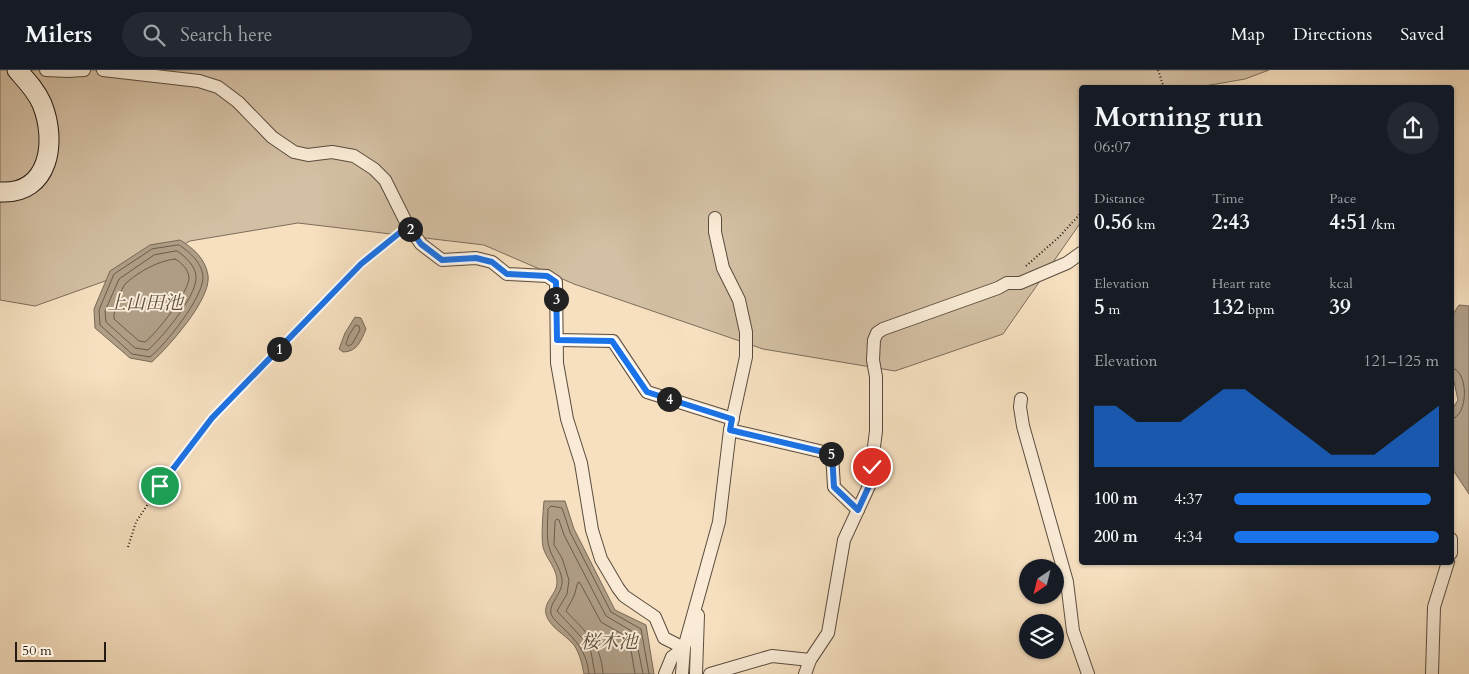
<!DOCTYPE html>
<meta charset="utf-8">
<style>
body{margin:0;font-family:Cardo,"Noto Serif JP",serif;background:#242831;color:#f1f3f6;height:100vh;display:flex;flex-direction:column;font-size:19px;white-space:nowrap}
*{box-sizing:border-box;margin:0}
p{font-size:16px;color:#9ea1a6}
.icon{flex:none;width:28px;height:28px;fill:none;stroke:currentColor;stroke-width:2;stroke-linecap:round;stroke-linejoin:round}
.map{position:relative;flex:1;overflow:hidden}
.side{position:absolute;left:1079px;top:15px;width:375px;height:480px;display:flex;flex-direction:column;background:#171b24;border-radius:5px;box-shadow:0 1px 4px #0004}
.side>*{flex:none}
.needle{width:32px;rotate:215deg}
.tools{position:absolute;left:1019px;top:489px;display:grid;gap:10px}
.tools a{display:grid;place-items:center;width:45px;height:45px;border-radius:50%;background:#171b24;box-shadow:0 1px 4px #0004;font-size:25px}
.scale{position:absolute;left:15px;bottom:12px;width:91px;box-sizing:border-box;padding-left:5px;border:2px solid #261b13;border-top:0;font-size:14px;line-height:18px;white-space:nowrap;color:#261b13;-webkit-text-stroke:4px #f9ebd6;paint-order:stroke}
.pin{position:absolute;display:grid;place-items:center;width:42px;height:42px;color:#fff;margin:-21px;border:2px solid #fff;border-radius:50%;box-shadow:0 1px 5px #0007}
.km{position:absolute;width:25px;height:25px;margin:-12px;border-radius:50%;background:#222;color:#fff;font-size:14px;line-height:25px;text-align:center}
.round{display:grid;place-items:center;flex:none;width:52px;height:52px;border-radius:26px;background:#242831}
.overview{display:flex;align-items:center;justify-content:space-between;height:85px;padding:0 15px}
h1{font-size:28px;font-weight:600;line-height:38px}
.metrics{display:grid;grid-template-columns:repeat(3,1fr);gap:8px;height:85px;padding:5px 15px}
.metrics div{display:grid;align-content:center}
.metrics b{font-size:21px;font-weight:600}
.metrics small{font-size:14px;font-weight:400}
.metrics p{font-size:14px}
.chart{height:140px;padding:10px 15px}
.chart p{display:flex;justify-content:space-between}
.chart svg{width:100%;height:90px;margin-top:5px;fill:#1a73e8;opacity:.7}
ul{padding:0 15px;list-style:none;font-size:16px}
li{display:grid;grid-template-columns:80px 60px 1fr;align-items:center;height:38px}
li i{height:12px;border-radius:6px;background:#1a73e8}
header{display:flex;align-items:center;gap:30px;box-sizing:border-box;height:70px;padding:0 25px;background:#171b24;border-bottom:1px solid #363941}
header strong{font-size:24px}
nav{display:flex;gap:28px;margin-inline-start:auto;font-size:18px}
.search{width:350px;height:45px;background:#242831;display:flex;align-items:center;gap:12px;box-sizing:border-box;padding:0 18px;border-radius:28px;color:#9ea1a6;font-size:19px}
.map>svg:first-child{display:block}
</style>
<header>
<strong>Milers</strong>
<div class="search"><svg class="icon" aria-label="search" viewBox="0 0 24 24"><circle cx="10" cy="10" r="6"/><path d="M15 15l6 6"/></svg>Search here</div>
<nav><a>Map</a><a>Directions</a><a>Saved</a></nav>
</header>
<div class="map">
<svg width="1469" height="604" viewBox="0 0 1469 604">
<rect width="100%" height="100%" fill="#f6e0c0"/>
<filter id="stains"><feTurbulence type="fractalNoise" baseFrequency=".004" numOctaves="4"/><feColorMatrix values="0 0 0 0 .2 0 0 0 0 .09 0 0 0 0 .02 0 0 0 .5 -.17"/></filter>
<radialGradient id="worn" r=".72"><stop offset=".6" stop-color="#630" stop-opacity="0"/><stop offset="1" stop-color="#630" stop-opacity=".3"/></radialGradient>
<!-- green -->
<path fill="#d3bfa3" stroke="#7c6d5b" d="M0 0H1269L1245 9 1199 17 1081 18V152L1003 264 895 301 763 279 574 214 484 175 298 153 190 171 136 200 35 236 0 230Z"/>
<!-- water -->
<g fill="#af9d85" stroke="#786957">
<path d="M180 170C193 178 205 188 208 205 212 229 168 277 152 292L130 288 95 258 94 239 110 201 150 175Z"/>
<path d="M1459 235 1469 236V424L1451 397V341L1458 330 1451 298V247Z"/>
<path d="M355 247 361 248 366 259C361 271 357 282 343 282L339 279 345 263Z"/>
<path d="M544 431H565L574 459 615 540 646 555 654 604H584C582 594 580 584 574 575 566 565 549 557 546 544 543 532 557 524 557 513 558 499 546 489 543 477 541 466 543 443 544 431Z"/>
</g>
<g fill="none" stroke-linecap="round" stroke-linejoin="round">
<!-- shore -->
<g stroke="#6a5c4c" stroke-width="1">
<path d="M179 175C190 182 203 194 203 208 202 229 166 274 150 287L132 284 100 255 99 240 114 204 152 179Z"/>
<path d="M177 181C186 187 197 197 196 209 195 228 162 268 148 280L135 278 106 252 105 241 119 209 154 185Z"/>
<path d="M175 189C181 192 188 199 189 207 190 221 156 264 145 272L139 271 114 249C113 241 121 218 126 213 140 201 158 191 175 189Z"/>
<path d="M356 255 359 256 360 260 352 274 348 276 346 274 349 265Z"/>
<path d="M1451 298C1469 299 1469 347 1451 349"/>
<path d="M589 604C587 582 576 570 561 556 557 552 553 549 551 544 548 533 564 523 562 509 560 497 552 488 549 477 546 468 548 449 548 439L551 436 562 438 570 462 611 542 641 559 649 604"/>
<path d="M595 604 591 582 583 569 557 541 567 524 569 510 562 488 554 475 555 451 557 449 559 450 564 465 606 546 635 563 643 604"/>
<path d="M603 604C601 572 585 562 566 541L574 526 578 512 580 513 601 552 629 568 635 604"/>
</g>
<!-- street casing -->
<g stroke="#5a4c3e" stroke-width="14">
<g id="street">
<path d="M46 0 68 1 84 0"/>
<path d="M103 0 199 11 218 17 238 32 272 67 294 82 308 85 332 82 354 86 374 99 385 110 408 156 421 174 442 190 476 188 492 192 507 204 547 206 556 212 557 293 567 349 581 393 592 460 601 489 618 518 624 526 655 547 664 568 684 578"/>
<path d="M557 270 613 271 647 322 733 349"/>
<path d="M1021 329 1020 337 1023 356 1067 512 1073 561 1088 604"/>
<path d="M730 360 832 384 834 417 858 440"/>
<path d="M1451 469V483"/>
<path d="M665 604 672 587 684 578"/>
<path d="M682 604 684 578 719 452 730 360 746 287V262L739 230 723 198 715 162V148"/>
<path d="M696 604 698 545"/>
<path d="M710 604 772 586 810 590"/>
<path d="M805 604 810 590 828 563 844 470 869 416 876 361V307L873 290 874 270 877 263 883 259 998 218 1007 213H1020L1067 193 1081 183"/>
<path d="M1432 604 1434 537 1448 492"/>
</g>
</g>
<!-- secondary casing -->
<g stroke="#261b13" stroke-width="21">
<path id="secondary" d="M0 122C50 125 57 71 42 34 36 20 26 10 17 0"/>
</g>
<!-- path -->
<g stroke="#261b13" stroke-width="2" stroke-dasharray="1 2.5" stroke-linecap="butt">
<path d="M1158 0 1164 18"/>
<path d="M1026 196 1059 167 1081 143"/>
<path d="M128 477 136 452 160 416 212 348 361 194 398 164"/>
</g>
<!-- street -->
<use href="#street" stroke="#f9ebd6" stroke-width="12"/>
<!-- secondary -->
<use href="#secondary" stroke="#f9ebd6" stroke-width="19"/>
</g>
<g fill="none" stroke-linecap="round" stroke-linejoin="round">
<!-- route casing -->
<g stroke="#fff" stroke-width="10">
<path id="route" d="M160 416 212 348 361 194 408 156 421 174 442 190 476 188 492 192 507 204 547 206 556 212 557 270 612 271 647 322 732 349 730 360 832 384 834 417 858 440 869 416 872 397"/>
</g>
<!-- route -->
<use href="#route" stroke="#1a73e8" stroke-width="6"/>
</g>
<g text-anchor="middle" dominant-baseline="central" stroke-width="4" stroke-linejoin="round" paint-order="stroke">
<!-- water labels -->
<g font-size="19" font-style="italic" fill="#5d4f41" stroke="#f9ebd6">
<text x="145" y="233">上山田池</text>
<text x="609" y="572">桜木池</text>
</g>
</g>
<rect width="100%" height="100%" filter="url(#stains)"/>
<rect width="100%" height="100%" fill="url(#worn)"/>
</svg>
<div class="tools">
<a><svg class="needle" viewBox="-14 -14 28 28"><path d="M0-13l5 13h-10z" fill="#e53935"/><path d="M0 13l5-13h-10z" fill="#9ea1a6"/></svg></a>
<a><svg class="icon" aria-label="layers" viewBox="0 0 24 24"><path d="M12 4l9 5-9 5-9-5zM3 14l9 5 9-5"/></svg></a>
</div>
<div class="scale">50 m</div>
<div class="pin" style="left:160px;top:416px;background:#1e9e55"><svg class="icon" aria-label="arrive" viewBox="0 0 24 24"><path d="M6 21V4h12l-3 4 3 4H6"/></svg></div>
<div class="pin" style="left:872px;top:397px;background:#d93025"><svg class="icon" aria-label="check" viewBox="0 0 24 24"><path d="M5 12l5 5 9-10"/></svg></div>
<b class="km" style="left:279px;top:279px">1</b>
<b class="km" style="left:410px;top:159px">2</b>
<b class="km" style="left:556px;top:229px">3</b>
<b class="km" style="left:669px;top:329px">4</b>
<b class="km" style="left:831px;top:384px">5</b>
<section class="side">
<div class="overview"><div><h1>Morning run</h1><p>06:07</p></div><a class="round"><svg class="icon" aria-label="share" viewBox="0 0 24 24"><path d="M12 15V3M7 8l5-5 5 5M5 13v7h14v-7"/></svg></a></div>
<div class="metrics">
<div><p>Distance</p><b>0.56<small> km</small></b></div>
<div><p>Time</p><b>2:43</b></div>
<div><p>Pace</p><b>4:51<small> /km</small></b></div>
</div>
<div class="metrics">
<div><p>Elevation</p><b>5<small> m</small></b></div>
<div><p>Heart rate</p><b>132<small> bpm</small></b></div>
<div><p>kcal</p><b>39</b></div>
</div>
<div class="chart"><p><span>Elevation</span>121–125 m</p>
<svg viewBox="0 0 160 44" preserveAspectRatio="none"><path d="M0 44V14L10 14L20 22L30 22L40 22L50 14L60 6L70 6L80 14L90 22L100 30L110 38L120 38L130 38L140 30L150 22L160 14V44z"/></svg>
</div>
<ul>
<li><b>100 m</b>4:37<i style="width:96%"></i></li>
<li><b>200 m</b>4:34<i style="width:100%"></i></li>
</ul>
</section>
</div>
